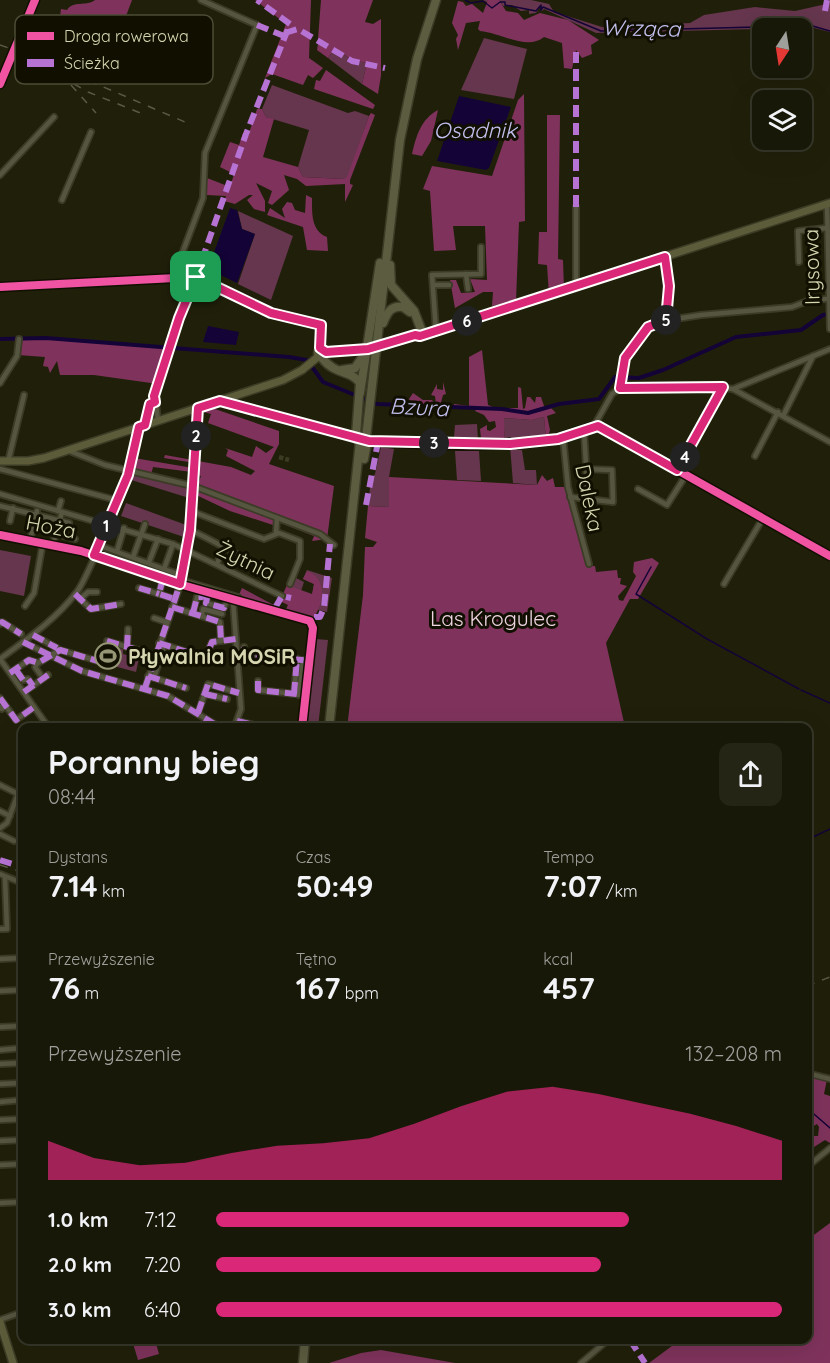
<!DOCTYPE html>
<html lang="pl">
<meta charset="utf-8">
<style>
body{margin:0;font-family:Quicksand,sans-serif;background:#252516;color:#f1f3f6;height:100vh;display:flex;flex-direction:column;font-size:22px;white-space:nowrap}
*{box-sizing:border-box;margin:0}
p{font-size:20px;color:#9fa09c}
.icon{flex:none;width:33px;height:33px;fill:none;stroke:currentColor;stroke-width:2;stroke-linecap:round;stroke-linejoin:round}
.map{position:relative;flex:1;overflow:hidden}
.side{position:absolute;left:18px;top:723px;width:794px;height:621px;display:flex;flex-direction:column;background:#181808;border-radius:12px;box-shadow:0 6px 24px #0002,0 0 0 2px #363729}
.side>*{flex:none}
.needle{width:39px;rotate:192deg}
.fabs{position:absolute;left:752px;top:18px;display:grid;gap:12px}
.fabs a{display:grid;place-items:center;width:60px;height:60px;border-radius:12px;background:#181808;box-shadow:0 6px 24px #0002,0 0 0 2px #363729;font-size:30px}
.pin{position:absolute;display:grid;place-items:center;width:51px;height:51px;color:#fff;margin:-26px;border-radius:12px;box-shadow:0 3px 9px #0006}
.km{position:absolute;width:30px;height:30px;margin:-15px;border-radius:50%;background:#222;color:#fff;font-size:16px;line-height:30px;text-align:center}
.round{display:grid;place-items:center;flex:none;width:63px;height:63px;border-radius:12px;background:#252516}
.summary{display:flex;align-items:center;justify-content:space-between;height:102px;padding:0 30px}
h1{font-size:33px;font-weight:700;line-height:45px}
.figures{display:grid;grid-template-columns:repeat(3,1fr);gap:9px;height:102px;padding:6px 30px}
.figures div{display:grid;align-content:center}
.figures b{font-size:30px;font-weight:700}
.figures small{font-size:16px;font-weight:400}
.figures p{font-size:16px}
.chart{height:168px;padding:12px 30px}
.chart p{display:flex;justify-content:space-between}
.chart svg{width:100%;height:108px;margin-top:6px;fill:#db2777;opacity:.7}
ul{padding:0 30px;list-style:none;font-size:20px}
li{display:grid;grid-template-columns:96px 72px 1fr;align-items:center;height:45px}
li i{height:15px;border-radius:8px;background:#db2777}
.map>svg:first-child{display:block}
</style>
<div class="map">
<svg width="830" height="1363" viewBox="0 0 830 1363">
<rect width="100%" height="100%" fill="#20200a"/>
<!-- green -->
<g fill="#65364d">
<path d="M483 0H531L549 4 554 12 602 27 690 23 704 15 755 7 795 11 826 4 830 0V32L783 20 757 29 596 33 544 9 542 11 540 7 536 13 529 14V10L521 11 512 5 503 6 500 1 493 6Z"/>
<path d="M484 38 527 49 514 99 461 90Z"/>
<path d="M335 48 352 60 367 63 362 84 328 58Z"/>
<path d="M272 85 348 113 355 111 369 116 348 177 343 179 303 177 298 167 309 130 266 117 262 109Z"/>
<path d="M238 211 293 236 271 300 238 284 255 234 242 229Z"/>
<path d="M544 417 546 439 511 442V437L505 438 503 418 532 420Z"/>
<path d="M477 424 478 441 458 442 457 438 454 437 455 425Z"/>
<path d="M510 446H516L517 450H522L525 470H536L537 485 513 483Z"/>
<path d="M381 447 394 449 389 477V507L368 506 371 480 375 474Z"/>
<path d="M455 451H479L481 481 457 480Z"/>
<path d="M129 473 190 487 189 498 128 479Z"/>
<path d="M126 503 189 526 187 538 121 516Z"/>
<path d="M0 550 31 556 24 596 0 591Z"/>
<path d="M307 570 332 578 327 612 315 609 290 590 294 577 304 582 301 591 312 596 314 584 303 579Z"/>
<path d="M316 639 328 640 318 727H306Z"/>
<path d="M115 645 123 648V654L139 658 136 672 110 665Z"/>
</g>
<!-- forest -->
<g fill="#7f335c">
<path d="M95 0H132L126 16 120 24H107L89 30 91 27 83 24 81 29 86 32 49 51 23 43 30 36 27 27 30 20C40 18 52 19 60 17L61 9 67 10C73 0 86 7 95 0Z"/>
<path d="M255 0H311L309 58 323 68 313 78 308 75 303 85 272 74 265 78 286 24Z"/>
<path d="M321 0H373L365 22 373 24 381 19V75L378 94 362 84 367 63 352 60 335 48 328 58 317 50 318 44 321 45 322 41 318 39Z"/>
<path d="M488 0H499L506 11 518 13 524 20 540 13 568 20 599 40 591 45 592 54 582 58 576 50 572 69 564 68 562 43 544 37C527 51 502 33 480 31L478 29 480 21 466 23 458 50 456 39 458 35 452 23 458 1 463 2 466 6 472 4 483 13Z"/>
<path d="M326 70 375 105 373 109 314 89 316 80 320 81Z"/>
<path d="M524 94 525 221 519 222 516 301 492 306 493 292H483L455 308 450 280H456L461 293 475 292 470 279 487 280 485 226H453L456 250 434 251 430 191 423 189 432 166 492 176 518 100Z"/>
<path d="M257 109H262L266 117 274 119 263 157 298 167 303 177 343 179 347 177 369 116 371 113 375 115 350 180V184L353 185 345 202V184L306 186 297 179 284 175 289 190 272 205 268 203 272 191 256 183 265 201V212L254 209 247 200 253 195H249L235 204 224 201 226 196 207 195V178L230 187 234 174 220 167 230 142 239 145 243 133 248 136Z"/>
<path d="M438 110 431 141 422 156 412 154C416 136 421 119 438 110Z"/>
<path d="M547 115H560L558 259 563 260 564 290 549 295 547 265 538 264 539 232H547Z"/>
<path d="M306 195 312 198C312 213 311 231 327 237L328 251 307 250 303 227 267 215 270 208 285 218 282 209 287 202 292 203 295 210 305 213Z"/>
<path d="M45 339 167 348 158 384 94 375H60L57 361 50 373 48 367 43 366 45 357 18 355 20 340Z"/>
<path d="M482 350 488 405 495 408H518V387L521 388 523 409 525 408 527 397H530L535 403 536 397H541L544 406H549L556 413 547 416 550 430 548 436 551 439H546L544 417 532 420 504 418 505 443H487L481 438 480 429 487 425V430L490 431 496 427 495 421 489 422 484 415 475 411 477 408H454V404L469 406V357Z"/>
<path d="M443 382 446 394 443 395 440 406H403L410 401 409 399 413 393 423 400H432L436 405 435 396 431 395 437 384V389L443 390Z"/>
<path d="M209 407 279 431V444L269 464 334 486 327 539 312 541 314 536 278 522 276 526 230 511 192 493 193 486 197 487 201 476 194 474 195 463 164 458 165 455 231 467 251 475 255 471 226 456 228 450 225 448 252 457 256 446 266 453 274 447 208 423 211 414 200 411Z"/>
<path d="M134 458 193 468 192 472 153 467 151 475 130 471Z"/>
<path d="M542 475 547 481 553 478 555 487H567L586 562 588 566H595L596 572 617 570 618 578H621L620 584 627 586 618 596 619 600 623 601 636 576 633 572 634 562 652 558 659 563 638 599H630L606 643 625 727 347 728 363 595 365 547H373L377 542 365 538 368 506 389 507V477L537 485Z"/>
<path d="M307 571C327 578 324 603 314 617L307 618 237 599 242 588 285 611 288 605 280 601 283 597 281 593 283 594 287 585 312 594 314 584 303 579Z"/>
<path d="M807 1075 827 1079 824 1094 830 1096V1143L825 1140 814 1147 810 1140 812 1136H818L819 1127 817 1124 807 1130Z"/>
<path d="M830 1223V1363H649L680 1340H807V1240Z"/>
<path d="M132 1340H155L159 1354 138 1360Z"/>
<path d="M381 1350 455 1363H329L361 1353Z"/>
</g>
<!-- water -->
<g fill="#140337">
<path d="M459 96 511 107 489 168 486 170 437 161Z"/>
<path d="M230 208 237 210 242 229 255 234 237 283 208 269Z"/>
<path d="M208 326 239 332 236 345 203 342Z"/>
</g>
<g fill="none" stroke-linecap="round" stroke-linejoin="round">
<!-- stream -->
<g stroke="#140337" stroke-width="1.5">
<path d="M465 0 471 3 483 1 492 8 500 2H505V5L536 11 541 5V10L543 7 601 31 757 27 785 18 830 31"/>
<path d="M651 567 636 594 707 639 799 689"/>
<path d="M801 690 830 703"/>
<path d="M807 840 830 829"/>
<path d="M807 1108 830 1128"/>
</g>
<!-- river -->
<path stroke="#140337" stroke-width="4" d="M0 339 46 338 289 357 307 360 323 382 377 404 502 409 528 413 559 404 599 399 615 377 639 378 663 370 736 337 801 330 823 315 830 314"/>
<!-- minor-tunnel -->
<path stroke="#3b3b23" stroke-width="4.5" stroke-dasharray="4.5 2" stroke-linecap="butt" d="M279 457 289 460"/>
<!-- minor casing -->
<g stroke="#3b3b26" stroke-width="8">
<g id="minor">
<path d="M0 175 54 117"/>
<path d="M62 200 91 132"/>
<path d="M827 204 830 329"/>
<path d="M665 257 669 290 666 320"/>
<path d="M799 262 798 231 827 228"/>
<path d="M466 274 468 289"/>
<path d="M173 278 203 198 205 153 257 25 201 0"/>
<path d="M433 285H449"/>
<path d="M576 286V207"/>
<path d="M0 287 195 277 271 313 321 325 320 349"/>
<path d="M436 331 432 275 481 274V247"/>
<path d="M0 383 17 356 19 339"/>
<path d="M620 388 625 358 645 330 656 322 701 315 792 307 810 300 827 299"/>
<path d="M733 389 830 349"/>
<path d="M220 401 356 438"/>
<path d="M783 416 813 356"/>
<path d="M158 421 155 395 179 318 196 277"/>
<path d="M145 425 150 404 155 402"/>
<path d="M594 426 612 394 619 389H682L707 386 733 389 830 442"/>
<path d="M584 431 588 499"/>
<path d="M563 437 568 487 589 564"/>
<path d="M367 441 510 444 549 441 599 426 830 556"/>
<path d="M67 450 105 465 193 486 320 534 334 545"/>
<path d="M755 456 778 412"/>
<path d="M8 462 24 395"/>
<path d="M0 469 116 500"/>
<path d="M677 469 723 387"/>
<path d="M638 489 667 505 686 475"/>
<path d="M0 494 173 544 282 596"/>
<path d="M570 497 613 502 612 470 586 469"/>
<path d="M0 506 69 523"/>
<path d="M58 511 61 501"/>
<path d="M191 511 264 539 279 533 300 541V559L290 584"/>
<path d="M10 521 13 508"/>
<path d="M190 530C213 540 231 552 254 563"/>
<path d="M276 533 277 518"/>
<path d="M56 534 75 539"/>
<path d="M0 535 81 551 186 586 310 621 313 628 302 728"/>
<path d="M30 540 37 511"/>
<path d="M53 544 62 512"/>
<path d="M98 545 183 576"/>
<path d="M117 551 124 528"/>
<path d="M133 557 145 524"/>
<path d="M149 562 158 539"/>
<path d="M217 564 223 548"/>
<path d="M164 569 173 544"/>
<path d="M163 578 159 594 175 599"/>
<path d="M188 582 238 597 237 601"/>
<path d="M724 584 763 518"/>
<path d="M139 588 159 594"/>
<path d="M208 593 206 603 224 608 228 598"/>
<path d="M75 594 91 609 121 604"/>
<path d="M80 599 88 592H97"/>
<path d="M233 600 241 709 234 728"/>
<path d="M25 606 34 593 43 542"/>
<path d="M172 607 220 622 221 641 236 639"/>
<path d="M193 613 197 597H202L204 591"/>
<path d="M202 616 203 609 222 614"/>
<path d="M154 618 166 622"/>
<path d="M0 624 2 622 21 634"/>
<path d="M33 635 57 648"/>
<path d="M107 641 155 655"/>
<path d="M23 642 82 671 168 696 221 728"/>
<path d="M159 643 212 660"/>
<path d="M127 647 128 629"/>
<path d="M244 647V653L309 661"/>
<path d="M209 649 212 642 221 641"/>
<path d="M0 659C27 639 55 620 76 593 89 578 143 443 139 427"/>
<path d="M0 659 49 728"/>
<path d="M38 663 35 667 40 674"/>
<path d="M16 670 23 680 28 679 33 686"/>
<path d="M10 673 29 660 38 663 60 650 108 664"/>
<path d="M148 676 186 688"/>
<path d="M154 678 164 645"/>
<path d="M258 681V690L305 695"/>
<path d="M145 688 184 574 190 530 198 408"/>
<path d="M24 692 48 675"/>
<path d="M205 694 227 699"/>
<path d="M294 694 297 659"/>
<path d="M299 695 303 660"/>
<path d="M0 698 16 720 34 707"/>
<path d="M0 707 2 709"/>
<path d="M198 713 208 684 239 693"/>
<path d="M237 721 254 725"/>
<path d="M254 728V725L274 728"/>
<path d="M0 785 18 794 7 823 0 828"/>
<path d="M0 811 10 816"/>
<path d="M0 834 14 841"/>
<path d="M0 874 22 883"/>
<path d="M0 929H7L5 877"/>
<path d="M0 959 22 958"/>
<path d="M0 991 22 990"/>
<path d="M0 1027 22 1026"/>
<path d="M0 1050 22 1048"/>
<path d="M0 1064 22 1063"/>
<path d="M807 1073 830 1079"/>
<path d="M0 1084 22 1083"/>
<path d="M0 1102 22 1100"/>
<path d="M0 1120 22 1119"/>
<path d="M0 1141 22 1140"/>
<path d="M0 1165 22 1164"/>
<path d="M807 1167 830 1148"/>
<path d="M0 1203 22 1202"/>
<path d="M0 1320 22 1312"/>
<path d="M581 1363 608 1340"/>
</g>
</g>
<!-- major casing -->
<g stroke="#3b3b26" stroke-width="10">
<g id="major">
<path d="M0 84 35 0"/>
<path d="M385 345 415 335 420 336 830 203"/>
<circle cx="322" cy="353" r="4.5"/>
<path d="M326 352 361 350"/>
<path d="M0 461H28L44 458 283 380 302 370 319 356"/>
<path d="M0 1322 13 1363"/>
</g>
</g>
<!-- highway casing -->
<g stroke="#3b3b26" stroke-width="11">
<g id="highway">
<path d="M390 265 391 285 414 311 421 329"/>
<path d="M383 323C387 313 391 305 403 307L410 312"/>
<path d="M322 358C336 376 350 369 360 383L356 435"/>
<path d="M342 370 355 368 364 355"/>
<path d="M360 393 380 263"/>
<path d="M366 438 400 140 417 59 436 0"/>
<path d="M364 459 367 443"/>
<path d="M329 728 360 441"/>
<path d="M303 1363 305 1340"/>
</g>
</g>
<!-- minor -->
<use href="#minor" stroke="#565640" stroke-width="4.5"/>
<!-- major -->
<use href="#major" stroke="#5c5c3a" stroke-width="7"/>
<!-- highway -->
<use href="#highway" stroke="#5c5c40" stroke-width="8"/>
<!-- rail -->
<g stroke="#5a5946" stroke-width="1.5" stroke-dasharray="8 8" stroke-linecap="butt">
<path d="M0 45 29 55 185 122"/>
<path d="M62 49 82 51 125 70"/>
<path d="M29 53C56 54 71 39 93 29 124 15 166 44 193 57"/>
<path d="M60 76 88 92 143 114"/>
<path d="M71 85 96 113"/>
<path d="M0 865 22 872"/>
<path d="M807 986 830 977"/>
</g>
<!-- major-bridge casing -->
<g stroke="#3b3b26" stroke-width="10" stroke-linecap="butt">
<path id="major-bridge" d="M361 350 385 345"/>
</g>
<!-- highway-bridge casing -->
<g stroke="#3b3b26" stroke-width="11" stroke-linecap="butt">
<g id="highway-bridge">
<path d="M356 440V435"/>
<path d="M365 443 366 438"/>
</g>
</g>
<!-- major-bridge -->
<use href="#major-bridge" stroke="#5c5c3a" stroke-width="7"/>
<!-- highway-bridge -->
<use href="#highway-bridge" stroke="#5c5c40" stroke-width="8"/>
<!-- quiet -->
<g stroke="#b673d3" stroke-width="6" stroke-dasharray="12 6" stroke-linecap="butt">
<path d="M825 11 827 0"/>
<path d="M257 25 284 36"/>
<path d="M285 33 298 29 352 61 385 68"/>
<path d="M576 207V52"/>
<path d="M196 277 246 134 290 24 257 0"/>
<path d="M366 505 378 442"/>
<path d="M163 578 159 594 175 599"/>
<path d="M139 588 159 594"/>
<path d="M208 593 206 603 224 608 228 598"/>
<path d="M75 594 91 609 121 604"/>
<path d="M172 607 220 622 221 641 236 639"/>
<path d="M275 608 282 596 291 598"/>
<path d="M193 613 197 597H202L204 591"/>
<path d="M314 617H320L324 608 330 544"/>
<path d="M0 624 2 622 21 634"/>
<path d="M33 635 57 648"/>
<path d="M107 641 155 655"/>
<path d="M23 642 82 671 168 696 221 728"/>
<path d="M159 643 212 660"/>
<path d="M127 647 128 629"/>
<path d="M244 647V653L309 661"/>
<path d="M209 649 212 642 221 641"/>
<path d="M16 670 23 680 28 679 33 686"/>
<path d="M10 673 29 660 38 663 60 650 108 664"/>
<path d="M148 676 186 688"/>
<path d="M258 681V690L305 695"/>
<path d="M145 688 180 584"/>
<path d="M24 692 48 675"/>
<path d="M205 694 227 699"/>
<path d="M294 694 297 659"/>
<path d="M0 698 16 720 34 707"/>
<path d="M198 713 208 684 239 693"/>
<path d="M237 721 254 725"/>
<path d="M49 728V727"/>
<path d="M254 728V725L274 728"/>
<path d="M0 860 22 867"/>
<path d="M630 1340 645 1363"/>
</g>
<!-- cycleway casing -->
<g stroke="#111000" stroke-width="11">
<g id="cycleway">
<path d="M0 84 35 0"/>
<path d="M0 287 195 277 271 313 321 325 320 349"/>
<path d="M220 401 369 441C427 445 488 448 546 441 561 439 590 425 599 426L830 556"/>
<path d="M0 535 81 551 186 586 310 621 313 628 302 728"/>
</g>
</g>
<!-- cycleway -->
<use href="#cycleway" stroke="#f153a3" stroke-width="8"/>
</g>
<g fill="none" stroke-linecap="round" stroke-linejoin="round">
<!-- route casing -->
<g stroke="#fff" stroke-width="12">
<path id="route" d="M665 257 669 286 666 320 648 327 625 358 620 388 723 387 677 470 598 426 558 439 510 444 369 441 220 401 198 408 190 530 180 584 94 555 128 475 139 427 145 425 150 404 155 402 154 396 179 318 196 277 271 313 321 325 320 348 326 352 368 349 415 335 420 336Z"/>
</g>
<!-- route -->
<use href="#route" stroke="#db2777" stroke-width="8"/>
</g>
<!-- icons -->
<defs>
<g id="stadium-ring" transform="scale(1.35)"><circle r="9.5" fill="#111000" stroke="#969676" stroke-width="1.5"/><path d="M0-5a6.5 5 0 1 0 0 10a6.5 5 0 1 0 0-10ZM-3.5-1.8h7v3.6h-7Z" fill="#969676"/></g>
</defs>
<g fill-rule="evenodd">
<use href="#stadium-ring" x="108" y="656"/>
</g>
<g text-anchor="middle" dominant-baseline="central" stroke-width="6" stroke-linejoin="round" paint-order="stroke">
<!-- street labels -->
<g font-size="21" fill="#d6d6b0" stroke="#111000">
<text transform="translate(811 267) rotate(-91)">Irysowa</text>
<text transform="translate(590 498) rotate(78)">Daleka</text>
<text transform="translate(51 526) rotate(11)">Hoża</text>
<text transform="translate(246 560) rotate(26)">Żytnia</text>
</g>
<!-- park labels -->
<g font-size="21" fill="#efd5e2" stroke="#111000">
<text x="493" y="618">Las Krogulec</text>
</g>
<!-- poi labels -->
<g font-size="21" font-weight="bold" fill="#d6d6b0" stroke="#111000" text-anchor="start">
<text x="128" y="656">Pływalnia MOSiR</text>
</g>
<!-- water labels -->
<g font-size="22" font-style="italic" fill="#c2bfee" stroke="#111000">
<text transform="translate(641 28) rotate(1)">Wrząca</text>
<text x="475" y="130">Osadnik</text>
<text transform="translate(419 407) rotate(3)">Bzura</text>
</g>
</g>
<!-- legend -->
<rect x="15" y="15" width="198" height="69" rx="9" fill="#111000" stroke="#4c4b35" stroke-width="1.5"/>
<rect x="27" y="32" width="27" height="8" fill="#f153a3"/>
<rect x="27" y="59" width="27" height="8" fill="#b673d3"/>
<g font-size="16" fill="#d6d6b0">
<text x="64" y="42">Droga rowerowa</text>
<text x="64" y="69">Ścieżka</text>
</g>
</svg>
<div class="fabs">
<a><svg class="needle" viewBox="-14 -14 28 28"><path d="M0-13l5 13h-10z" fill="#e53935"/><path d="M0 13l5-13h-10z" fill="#9fa09c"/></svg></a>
<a><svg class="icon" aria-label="layers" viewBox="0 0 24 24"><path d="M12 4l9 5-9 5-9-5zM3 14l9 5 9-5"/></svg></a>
</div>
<div class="pin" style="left:196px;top:277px;background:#1e9e55"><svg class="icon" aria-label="arrive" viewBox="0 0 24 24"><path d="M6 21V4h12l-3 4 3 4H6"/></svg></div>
<b class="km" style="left:106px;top:526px">1</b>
<b class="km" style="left:196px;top:436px">2</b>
<b class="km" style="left:434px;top:443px">3</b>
<b class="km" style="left:685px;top:457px">4</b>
<b class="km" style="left:666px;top:320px">5</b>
<b class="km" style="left:467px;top:321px">6</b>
<section class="side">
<div class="summary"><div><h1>Poranny bieg</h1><p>08:44</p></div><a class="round"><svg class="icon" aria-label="share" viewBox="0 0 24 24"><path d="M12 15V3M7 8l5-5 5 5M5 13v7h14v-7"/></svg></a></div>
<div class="figures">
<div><p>Dystans</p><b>7.14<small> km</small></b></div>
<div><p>Czas</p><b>50:49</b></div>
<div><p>Tempo</p><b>7:07<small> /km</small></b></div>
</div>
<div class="figures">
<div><p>Przewyższenie</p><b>76<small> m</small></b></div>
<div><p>Tętno</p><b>167<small> bpm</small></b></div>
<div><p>kcal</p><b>457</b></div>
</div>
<div class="chart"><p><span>Przewyższenie</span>132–208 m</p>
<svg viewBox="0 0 160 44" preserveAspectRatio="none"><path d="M0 44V28L10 35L20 38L30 37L40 33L50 30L60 29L70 27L80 21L90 14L100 8L110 6L120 9L130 13L140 17L150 22L160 28V44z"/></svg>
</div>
<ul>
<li><b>1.0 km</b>7:12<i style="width:73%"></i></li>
<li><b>2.0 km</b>7:20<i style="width:68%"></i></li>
<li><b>3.0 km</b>6:40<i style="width:100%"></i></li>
</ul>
</section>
</div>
